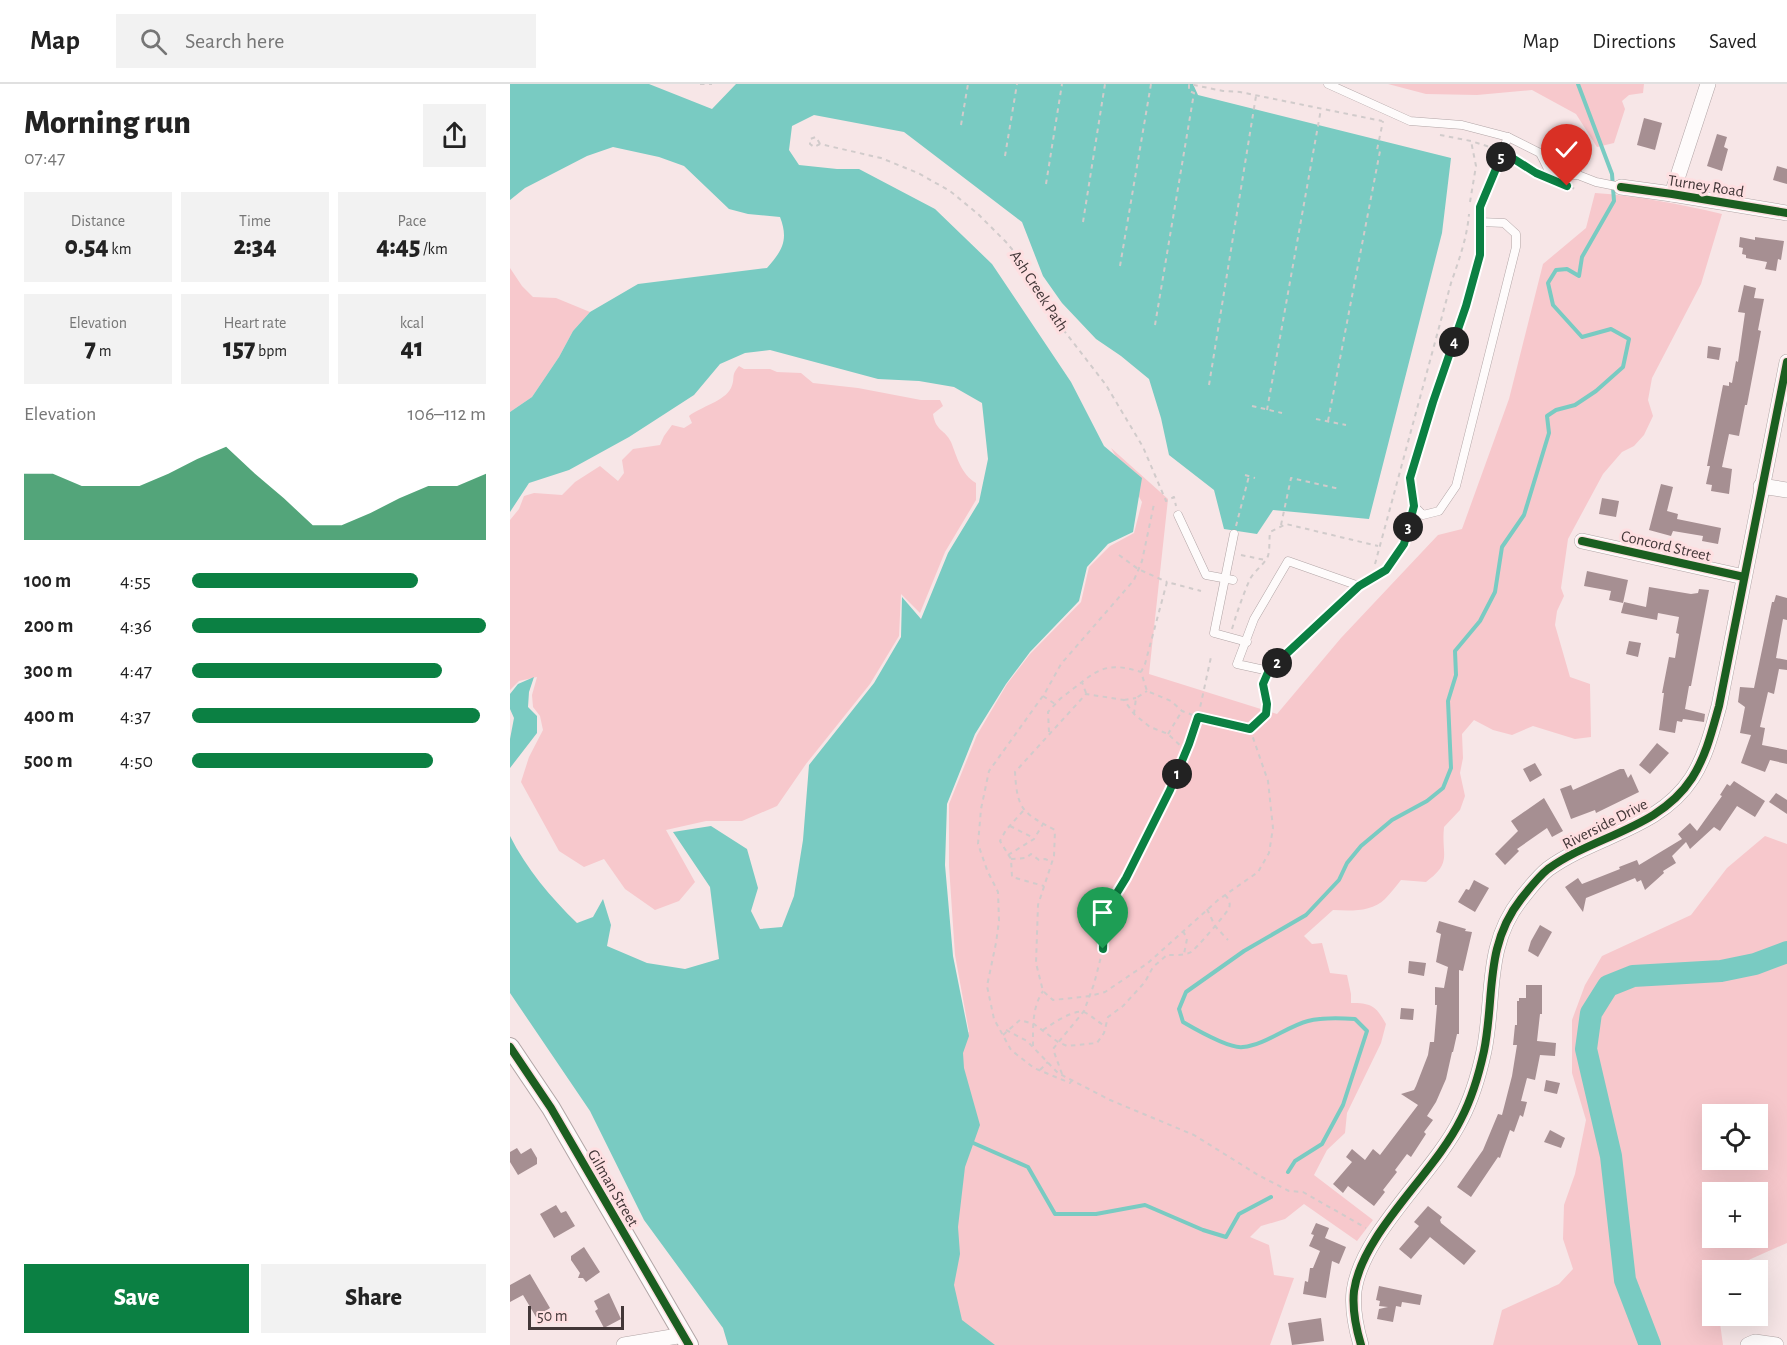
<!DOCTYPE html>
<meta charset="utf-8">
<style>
body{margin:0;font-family:"Alegreya Sans",sans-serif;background:#f2f2f2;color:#222;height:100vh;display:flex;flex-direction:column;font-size:22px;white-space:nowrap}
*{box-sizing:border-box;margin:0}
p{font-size:20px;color:#767676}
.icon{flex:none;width:33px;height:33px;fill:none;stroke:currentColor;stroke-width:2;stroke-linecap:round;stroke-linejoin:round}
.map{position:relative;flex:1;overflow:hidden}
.panel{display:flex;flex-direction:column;background:#fff;width:510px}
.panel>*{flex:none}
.controls{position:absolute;left:1192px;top:1020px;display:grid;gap:12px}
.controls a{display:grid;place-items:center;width:66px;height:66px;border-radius:0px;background:#fff;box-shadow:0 6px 24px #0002;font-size:30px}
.scale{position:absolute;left:18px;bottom:15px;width:96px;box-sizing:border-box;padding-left:6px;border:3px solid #433738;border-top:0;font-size:16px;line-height:21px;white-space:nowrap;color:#433738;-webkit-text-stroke:4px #fedfe1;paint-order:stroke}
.pin{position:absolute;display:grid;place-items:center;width:51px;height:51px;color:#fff;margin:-62px -26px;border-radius:50% 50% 50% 0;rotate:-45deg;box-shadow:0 0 6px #0007}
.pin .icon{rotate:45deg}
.km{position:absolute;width:30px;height:30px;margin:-15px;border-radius:50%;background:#222;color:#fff;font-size:16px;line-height:30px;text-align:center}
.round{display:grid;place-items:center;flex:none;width:63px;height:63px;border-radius:0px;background:#f2f2f2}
.overview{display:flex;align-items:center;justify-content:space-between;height:102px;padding:0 24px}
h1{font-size:33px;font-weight:800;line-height:45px}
.stats{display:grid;grid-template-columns:repeat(3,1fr);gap:9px;height:102px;padding:6px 24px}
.stats div{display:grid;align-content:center;border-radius:0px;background:#f2f2f2;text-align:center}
.stats b{font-size:26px;font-weight:800}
.stats small{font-size:16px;font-weight:400}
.stats p{font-size:16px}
.chart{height:168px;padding:12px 24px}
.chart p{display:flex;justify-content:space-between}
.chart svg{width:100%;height:108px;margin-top:6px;fill:#0b8043;opacity:.7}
.primary-button{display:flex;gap:12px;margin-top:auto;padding:12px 24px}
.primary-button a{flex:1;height:69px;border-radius:0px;background:#0b8043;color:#fff;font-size:24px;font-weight:800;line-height:69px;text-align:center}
.primary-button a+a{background:#f2f2f2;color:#222}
ul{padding:0 24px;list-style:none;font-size:20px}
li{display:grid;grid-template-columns:96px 72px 1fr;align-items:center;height:45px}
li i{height:15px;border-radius:8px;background:#0b8043}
header{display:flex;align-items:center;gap:36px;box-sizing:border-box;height:84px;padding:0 30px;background:#fff;border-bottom:2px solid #e0e0e0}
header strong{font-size:28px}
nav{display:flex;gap:33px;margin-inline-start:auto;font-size:21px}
.search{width:420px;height:54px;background:#f2f2f2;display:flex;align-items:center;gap:15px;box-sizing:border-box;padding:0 21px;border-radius:0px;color:#767676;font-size:22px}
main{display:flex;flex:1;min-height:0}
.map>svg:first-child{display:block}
</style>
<header>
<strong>Map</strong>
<div class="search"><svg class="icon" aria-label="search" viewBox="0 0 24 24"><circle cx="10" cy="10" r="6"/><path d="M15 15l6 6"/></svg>Search here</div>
<nav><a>Map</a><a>Directions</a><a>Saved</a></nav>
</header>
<main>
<section class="panel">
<div class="overview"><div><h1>Morning run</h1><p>07:47</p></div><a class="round"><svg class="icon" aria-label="share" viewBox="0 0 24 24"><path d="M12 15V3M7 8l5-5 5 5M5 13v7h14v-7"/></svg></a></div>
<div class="stats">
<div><p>Distance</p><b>0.54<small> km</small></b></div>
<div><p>Time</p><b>2:34</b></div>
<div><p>Pace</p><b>4:45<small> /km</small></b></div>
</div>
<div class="stats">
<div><p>Elevation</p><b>7<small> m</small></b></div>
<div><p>Heart rate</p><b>157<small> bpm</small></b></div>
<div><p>kcal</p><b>41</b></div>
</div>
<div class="chart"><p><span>Elevation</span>106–112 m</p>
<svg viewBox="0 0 160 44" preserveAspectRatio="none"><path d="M0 44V17L10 17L20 22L30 22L40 22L50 17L60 11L70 6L80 17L90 27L100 38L110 38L120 33L130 27L140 22L150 22L160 17V44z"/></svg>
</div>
<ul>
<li><b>100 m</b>4:55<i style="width:77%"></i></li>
<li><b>200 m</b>4:36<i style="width:100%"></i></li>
<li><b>300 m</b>4:47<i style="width:85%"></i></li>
<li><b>400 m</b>4:37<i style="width:98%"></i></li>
<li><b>500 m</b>4:50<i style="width:82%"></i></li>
</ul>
<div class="primary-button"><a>Save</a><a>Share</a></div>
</section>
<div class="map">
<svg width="1277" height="1261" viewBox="0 0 1277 1261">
<rect width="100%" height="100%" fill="#f7e6e7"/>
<!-- green -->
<g fill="#f7c8cc" fill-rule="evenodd">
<path d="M878 0H1134L1133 9 1119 11 1112 17 1115 25 1104 59 1087 63 1066 30 1022 6 967 11 916 10Z"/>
<path d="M1085 109C1128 112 1170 120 1212 130L1191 200 1142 294 1138 316 1143 332 1134 351 1124 362 1112 368 1093 390 1058 455 1051 504 1054 512 1047 527 1045 541 1060 593 1080 600 1081 653 1065 655 1023 642 1002 651 983 646 964 636 952 650 953 674 950 689 955 712 950 726 934 743C931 772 943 778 916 798L891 796C886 802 881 809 875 815 862 828 841 827 823 826L794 852 802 860 812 859 820 889 837 891 841 910V919C862 919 866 922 876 940L871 959 837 1029 835 1049 817 1066 804 1091 863 1136 847 1157 794 1120 775 1135 751 1142 740 1153 759 1161 764 1191 784 1194 760 1261H467L443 1236 437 1205 451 951 459 948 445 871 439 782V720L467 651 497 600 520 570 571 518 579 483 600 462 624 449 632 418 601 364 658 415 639 590 767 630 831 554 928 451 952 445 999 315 1033 180 1076 144Z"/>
<path d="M0 184 12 202 23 213 46 214 80 228 63 247 49 273 22 313 0 328Z"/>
<path d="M229 282 234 285H260L267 288 291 289 303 299 348 304 411 316H430L433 322 423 330C426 348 435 345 441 358 447 373 451 390 466 399V416L435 468 410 529 391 510 389 552 360 600 296 680 267 722 232 737H196L156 746 185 798 169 817 145 826 115 805 94 775 74 783 49 767 11 698 19 673 33 646 30 632 23 623 22 611 27 593 9 597 0 606V436L9 425 14 412 24 409 52 411 65 398 90 382 108 397 114 389 112 376 123 365 150 361 154 352 162 341 174 344 182 339 179 332C190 323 215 317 221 304 226 294 220 292 229 282Z"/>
<path d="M1255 752 1277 760V1159L1216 1186H1203V1232H1209L1213 1261H983L992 1226 1049 1200 1063 1185 1053 1155 1054 1121 1065 1090 1076 1036 1062 989V936L1075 901 1092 872 1181 831 1217 784ZM1203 1030H1248V1076H1203ZM1203 1108H1248V1154H1203Z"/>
</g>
<!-- water -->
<g fill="#79cbc2">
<path d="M0 0H139L202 25 226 0H683L688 11 941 74 932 149 859 435 763 426 747 450 714 445 704 406 659 371 651 334 639 295 611 272 586 255 552 219 533 192 512 138 394 48 304 31 282 42 279 66 289 81 327 85H349L425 125 482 180 561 298 594 362 632 394 623 448 598 460 577 483 569 517 520 568 496 600 465 650 437 720 435 781 443 872 459 952 453 969 454 984 470 1041 455 1083 448 1143 450 1170 444 1201 452 1236 485 1261H218L213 1244 134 1136 80 1027 0 909V752C16 784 41 814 67 839L83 833 93 815 101 841 97 862 137 879 175 885 209 875 200 803 163 748 201 742 237 765 248 804 241 827 250 845 272 843 284 812 293 756 299 681 364 599 391 553 392 513 411 535 438 469 469 418 478 375 472 319 444 303 409 297 368 295 260 266 235 269 210 280 184 311 119 353 59 386 19 399 0 428V328L22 313 49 273 63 247 80 228 128 200 257 184C272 167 279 156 270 133L238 130 219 125 174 82 149 73 103 63 77 72 15 104 0 116Z"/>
<path d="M24 593 19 608 18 623 27 632V649L0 684V655L4 634 0 625V610L8 600Z"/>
</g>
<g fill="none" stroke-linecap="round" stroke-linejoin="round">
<!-- stream -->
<g stroke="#79cbc2" stroke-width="4">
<path d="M461 1058 518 1083 545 1130H586L635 1121 693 1146 716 1153 729 1130 761 1113"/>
<path d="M778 1088 785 1077 812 1060 833 1021 857 947 845 935C830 934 813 933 798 937 778 942 755 961 733 963 720 965 685 945 673 938L669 925 676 908 734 867 796 831 829 796 837 779 851 762 882 736 917 717 933 704 941 684 938 617 946 591 945 567 970 537 985 508 992 463 1014 431 1039 349 1037 332 1046 326 1065 321 1086 307 1113 283 1119 255 1101 245 1072 253 1043 221 1038 199 1046 186 1057 185 1069 192 1072 173 1104 117 1102 90 1068 0"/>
</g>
<!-- river -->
<path stroke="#79cbc2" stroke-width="22" d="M1140 1261 1115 1196 1101 1072 1076 965 1081 929 1098 902 1123 892 1211 887 1245 880 1277 868"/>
</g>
<!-- building -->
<g fill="#a68f92">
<path d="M1134 34 1152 39 1145 66 1127 61Z"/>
<path d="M1207 50 1217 53 1214 63 1218 65 1212 87 1197 82Z"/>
<path d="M1267 82 1277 85V100L1263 96Z"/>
<path d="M1230 153 1245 156V153L1274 157 1271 176 1268 175 1266 187 1255 185 1257 178 1236 174V171L1232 170 1233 164 1229 163Z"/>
<path d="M1234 201 1246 204 1244 214 1254 215 1248 246 1251 247 1237 321H1235L1229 352 1219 350 1212 383 1222 385 1219 410 1201 407 1202 401 1196 400 1200 382H1197L1213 301 1219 302V298L1222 299 1226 277 1228 278 1235 229 1228 228Z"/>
<path d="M1198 262 1211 264 1209 276 1197 274Z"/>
<path d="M1151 400 1163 403 1157 427 1168 430 1167 435 1211 444 1208 460 1192 457 1193 452 1163 447 1161 452 1139 446Z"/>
<path d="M1092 414 1109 417 1106 433 1089 430Z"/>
<path d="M1077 487 1118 496 1113 519 1099 516 1101 507 1074 502Z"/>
<path d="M1139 503 1181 510 1188 509 1189 505 1199 506 1181 602H1179L1175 625 1195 630 1194 638 1173 635 1172 638 1167 637 1165 649 1149 646 1154 609H1152L1159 573 1165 574 1169 550 1166 549 1169 533 1148 529 1147 536 1111 529 1114 518 1136 523Z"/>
<path d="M1266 511 1277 514V536L1273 535 1266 574 1277 576V586L1269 585 1264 610 1258 608 1250 643 1255 644 1252 661 1277 666V680L1260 676 1255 688 1231 679 1241 651 1230 649 1235 623 1228 618 1230 603 1244 604 1262 518H1264Z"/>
<path d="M1119 557 1131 559 1128 573 1116 570Z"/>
<path d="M1147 659 1159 669 1140 690 1129 681Z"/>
<path d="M1025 679 1032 691 1020 698 1013 685Z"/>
<path d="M1110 685H1114L1118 694 1121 690 1129 708 1086 729 1085 726 1061 735 1050 705 1061 701 1063 706Z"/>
<path d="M1224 697 1255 717 1245 733 1227 722 1210 747 1204 743 1180 765 1176 758 1162 772 1166 779 1153 787 1154 789 1135 806 1131 796 1127 798 1125 794 1076 814 1073 828 1055 803 1068 794 1072 800 1110 785 1109 783 1127 776 1129 781 1172 755 1168 750 1180 739 1187 747 1212 712 1210 711 1217 700 1220 702Z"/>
<path d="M1266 709 1277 716V730L1259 718Z"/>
<path d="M1034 714 1053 747 1042 753 1037 744 1007 765 1009 767 995 781 985 770 1008 747 1001 737Z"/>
<path d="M964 796 979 804 965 828 948 818 956 805 959 806Z"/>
<path d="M929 837 956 845 955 847 962 848 953 887 949 886V950H947L943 968H942L936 995 926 1018 917 1032 923 1036 914 1048 916 1050 901 1073 897 1070 885 1086 887 1088 873 1106 875 1108 864 1122 838 1102 833 1109 823 1100 842 1078 836 1073 842 1065 855 1076 863 1065 870 1071 908 1021 891 1010 904 1006 906 1002 918 971 920 958H924L927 921H925V903L934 904 938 883 926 878 931 850 926 848Z"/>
<path d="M1030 841 1042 848 1028 873 1018 867 1021 857Z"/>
<path d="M899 877 916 879 914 892 898 889Z"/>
<path d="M1016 901H1032V930H1030L1027 957 1046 959 1045 972 1030 971 1025 996 1017 994 1011 1017 1017 1018 1013 1033 1010 1031 1004 1048 1000 1046 990 1074 988 1073 961 1113 947 1103 973 1066 988 1030 992 1031 1002 992 1007 961H1003L1005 941H1007V917H1009V914H1016Z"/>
<path d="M891 924 904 925 903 936 890 935Z"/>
<path d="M1036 996 1050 999 1047 1010 1034 1007Z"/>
<path d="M1040 1046 1055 1054 1051 1064 1034 1058Z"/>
<path d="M7 1064 11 1070 21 1064 27 1074V1080L8 1091 0 1078V1068Z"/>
<path d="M46 1121 51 1129 56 1127 65 1142 44 1154 30 1130Z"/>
<path d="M918 1122 932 1133 930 1136 931 1139 966 1167 954 1181 920 1153 901 1175 889 1165 909 1142 904 1138Z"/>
<path d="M806 1139 819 1144 815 1154 836 1163 829 1180 822 1177 816 1214 793 1210 795 1197 798 1198 800 1184H803L810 1167 799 1162 804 1151 801 1150Z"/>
<path d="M74 1163 90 1188 76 1198 73 1194H68L70 1189 61 1176V1172Z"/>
<path d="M20 1190 40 1224 26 1233 13 1211 0 1218V1201Z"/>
<path d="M869 1202 912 1211 910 1221 892 1218 891 1223 886 1222 883 1238 867 1235 869 1225 878 1223 869 1222 870 1217 866 1216Z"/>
<path d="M99 1209 111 1235 94 1244 85 1227 88 1225 84 1217Z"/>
<path d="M811 1234 814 1257 782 1261 778 1239Z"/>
</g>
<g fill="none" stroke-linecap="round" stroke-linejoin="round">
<!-- service casing -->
<g stroke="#b2a5a6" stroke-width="9">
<g id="service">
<path d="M818 0 900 37 952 41 998 53 1030 69 1047 70 1063 79 1068 91"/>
<path d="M1030 69 1038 85 1053 92 1068 91 1086 98 1111 103"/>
<path d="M904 422 913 431 929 427 946 402 1006 163V150L994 139 970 138"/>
<path d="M668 431 696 491 723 496"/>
<path d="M724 450 704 549 737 558"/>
<path d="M849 502 778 477 744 535 727 580 759 587 849 502 876 486 894 460 904 422 900 394 923 318 956 222 970 171V123L998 53"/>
</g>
</g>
<!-- minor casing -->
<g stroke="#b2a5a6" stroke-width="16">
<g id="minor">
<path d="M1111 103 1162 110 1277 129"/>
<path d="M1162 110 1198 0"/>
<path d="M1251 402 1277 406"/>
<path d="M1072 457 1234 493"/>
<path d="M114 1261 174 1251"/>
<path d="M851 1261C846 1244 842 1225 844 1207 852 1149 924 1090 951 1035 962 1014 969 990 974 967 985 913 974 862 1011 815 1019 805 1028 793 1038 785 1085 751 1149 745 1182 694 1196 672 1202 647 1209 622L1277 278"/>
<path d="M1238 1261 1245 1258 1266 1261"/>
</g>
</g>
<!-- tertiary casing -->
<g stroke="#b2a5a6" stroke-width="20">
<path id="tertiary" d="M0 963 41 1024 179 1261"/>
</g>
<!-- path -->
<g stroke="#d1cbcb" stroke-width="2" stroke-dasharray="4.5 4.5" stroke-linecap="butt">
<path d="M190 0H202"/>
<path d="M451 41 458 0"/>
<path d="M930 51 961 57 983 64"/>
<path d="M310 60 306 53 300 55V60L304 63 310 60 371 74 408 89 440 107 468 130 496 158 506 170 520 198 542 231 596 301 633 363 656 417 664 413 666 422"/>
<path d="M495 72 507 0"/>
<path d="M1001 73 1030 91"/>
<path d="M536 100 552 0"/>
<path d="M1060 103 1068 106"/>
<path d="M960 118 966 82 961 57"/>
<path d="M573 138 595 0"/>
<path d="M610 182 641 0"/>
<path d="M645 241 684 9 679 7V0L713 7 730 8 872 37"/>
<path d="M699 301 746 12"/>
<path d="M742 322 772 329"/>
<path d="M757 326 811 25"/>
<path d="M806 335 836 341"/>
<path d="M818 337 870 67 867 66 873 37"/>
<path d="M735 391 745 394"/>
<path d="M771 441 781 394 830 405"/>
<path d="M726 442 739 392"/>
<path d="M609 471 628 485 657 498"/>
<path d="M731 471 755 476"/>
<path d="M865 480 941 199C949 176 957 154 959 130"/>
<path d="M722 545C727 528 733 511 740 495 745 486 754 481 758 472 760 465 759 456 760 448L776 440 868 462"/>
<path d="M576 609 572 598C593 581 605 580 631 588"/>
<path d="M533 612 545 620"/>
<path d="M614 616 626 614"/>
<path d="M624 630 626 614 637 607"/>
<path d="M740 645C744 640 751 635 755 631 762 621 751 606 755 596"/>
<path d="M539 648 538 628 550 615 572 598"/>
<path d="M658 650 672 627"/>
<path d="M676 667 658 650 640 643 624 630 614 616 576 610 505 688C507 726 513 729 545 746L544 772 528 821 526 879 533 907 543 916 580 912 595 908 638 879 708 816 748 788 759 769 763 744 758 697 740 645 688 633 672 627 661 617 637 607 631 588 635 580 657 498 691 507"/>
<path d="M513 727 496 746 490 757 501 775 502 793 534 802"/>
<path d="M500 742 524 754"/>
<path d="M498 771 524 755 533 740"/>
<path d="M501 775 516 774 521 770 529 776 535 775 542 778"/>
<path d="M697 825 705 842 718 856"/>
<path d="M673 847 677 855 674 870"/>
<path d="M496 946 517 957 548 989 600 1016 684 1051 748 1091 779 1107 793 1108 856 1144"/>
<path d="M533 946C542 940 566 923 576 929 583 933 588 938 595 942"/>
<path d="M493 951 510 936 524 940 548 958 557 962 587 959 594 949 598 933 613 922 635 898 643 883 657 871C664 871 674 872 681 868 685 866 718 828 719 824 721 819 718 814 715 811"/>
<path d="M523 962C523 944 522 923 533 907"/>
<path d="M530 986 538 978"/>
<path d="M552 990 543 965 574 927 584 900 593 865 594 830 616 794 660 706 679 660 688 633 701 573"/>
<path d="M562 996 560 999 524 984 501 966 484 935 477 902 486 859 489 837 488 808 477 786 468 760 471 725 479 687 535 609 551 580 624 496 632 477 644 420"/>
</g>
<!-- service -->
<use href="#service" stroke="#fefbfb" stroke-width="8"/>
<!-- minor -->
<use href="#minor" stroke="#fefbfb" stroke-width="15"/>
<!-- tertiary -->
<use href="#tertiary" stroke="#fefbfb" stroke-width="18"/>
<!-- cycleway casing -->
<g stroke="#fedfe1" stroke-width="11">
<g id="cycleway">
<path d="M1111 103 1162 110 1277 129"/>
<path d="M1072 457 1234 493"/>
<path d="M0 963 41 1024 179 1261"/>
<path d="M851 1261C846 1244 842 1225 844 1207 852 1149 924 1090 951 1035 962 1014 969 990 974 967 985 913 974 862 1011 815 1019 805 1028 793 1038 785 1085 751 1149 745 1182 694 1196 672 1202 647 1209 622L1277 278"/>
</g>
</g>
<!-- cycleway -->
<use href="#cycleway" stroke="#1b5e20" stroke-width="8"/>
</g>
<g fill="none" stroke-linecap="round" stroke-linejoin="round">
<!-- route casing -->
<g stroke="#fff" stroke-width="12">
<path id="route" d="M593 865 594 830 616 794 660 706 679 660 688 633 740 645 756 630 757 620 753 600 759 586 849 502 876 486 894 460 904 422 900 394 923 318 956 222 970 171V123L993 68 1026 89 1057 102"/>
</g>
<!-- route -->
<use href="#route" stroke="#0b8043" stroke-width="8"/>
</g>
<g text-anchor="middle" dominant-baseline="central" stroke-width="6" stroke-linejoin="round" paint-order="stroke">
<!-- street labels -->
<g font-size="16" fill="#433738" stroke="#fedfe1">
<text transform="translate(1196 102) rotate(9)">Turney Road</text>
<text transform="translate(529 207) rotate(57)">Ash Creek Path</text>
<text transform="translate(1156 462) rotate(13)">Concord Street</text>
<text transform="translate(1095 740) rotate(-27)">Riverside Drive</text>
<text transform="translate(103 1104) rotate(60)">Gilman Street</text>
</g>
</g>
</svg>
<div class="controls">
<a><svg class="icon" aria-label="locate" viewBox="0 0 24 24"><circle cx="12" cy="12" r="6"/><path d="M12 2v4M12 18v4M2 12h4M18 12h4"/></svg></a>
<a>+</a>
<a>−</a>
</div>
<div class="scale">50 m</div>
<div class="pin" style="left:593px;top:865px;background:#1e9e55"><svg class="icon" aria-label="arrive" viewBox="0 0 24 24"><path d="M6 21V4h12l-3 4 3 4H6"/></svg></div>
<div class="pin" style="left:1057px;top:102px;background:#d93025"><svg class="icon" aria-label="check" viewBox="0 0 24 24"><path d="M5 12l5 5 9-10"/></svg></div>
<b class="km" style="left:667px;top:690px">1</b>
<b class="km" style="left:767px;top:579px">2</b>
<b class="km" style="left:898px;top:443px">3</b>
<b class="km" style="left:944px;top:258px">4</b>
<b class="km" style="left:991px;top:73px">5</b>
</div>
</main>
